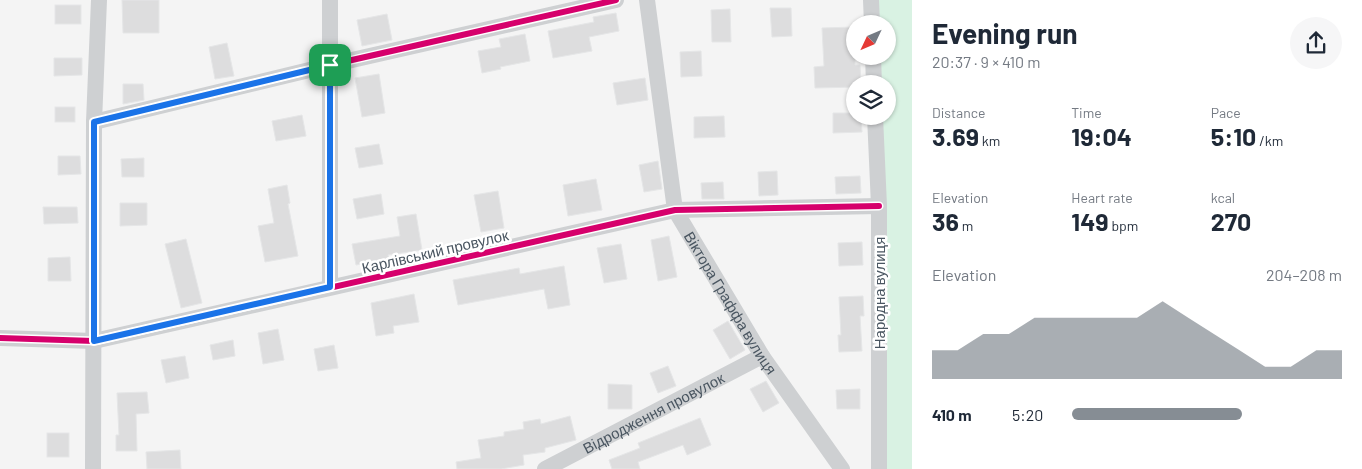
<!DOCTYPE html>
<meta charset="utf-8">
<style>
body{margin:0;font-family:Barlow,sans-serif;background:#f6f6f7;color:#1f2937;height:100vh;display:flex;flex-direction:column;font-size:19px;white-space:nowrap}
*{box-sizing:border-box;margin:0}
p{font-size:16px;color:#747a83}
.icon{flex:none;width:28px;height:28px;fill:none;stroke:currentColor;stroke-width:2;stroke-linecap:round;stroke-linejoin:round}
.map{position:relative;flex:1;overflow:hidden}
.panel{display:flex;flex-direction:column;background:#fff;width:450px}
.panel>*{flex:none}
.needle{width:32px;rotate:226deg}
.controls{position:absolute;left:846px;top:15px;display:grid;gap:10px}
.controls a{display:grid;place-items:center;width:50px;height:50px;border-radius:50%;background:#fff;box-shadow:0 1px 4px #0004;font-size:25px}
.pin{position:absolute;display:grid;place-items:center;width:42px;height:42px;color:#fff;margin:-21px;border-radius:10px;box-shadow:0 2px 8px #0006}
.round{display:grid;place-items:center;flex:none;width:52px;height:52px;border-radius:26px;background:#f6f6f7}
.headline{display:flex;align-items:center;justify-content:space-between;height:85px;padding:0 20px}
h1{font-size:28px;font-weight:700;line-height:38px}
.stats{display:grid;grid-template-columns:repeat(3,1fr);gap:8px;height:85px;padding:5px 20px}
.stats div{display:grid;align-content:center}
.stats b{font-size:25px;font-weight:700}
.stats small{font-size:14px;font-weight:400}
.stats p{font-size:14px}
.chart{height:140px;padding:10px 20px}
.chart p{display:flex;justify-content:space-between}
.chart svg{width:100%;height:90px;margin-top:5px;fill:#868d94;opacity:.7}
ul{padding:0 20px;list-style:none;font-size:16px}
li{display:grid;grid-template-columns:80px 60px 1fr;align-items:center;height:38px}
li i{height:12px;border-radius:6px;background:#868d94}
main{display:flex;flex:1;min-height:0}
.map>svg:first-child{display:block}
</style>
<main>
<div class="map">
<svg width="912" height="469" viewBox="0 0 912 469">
<rect width="100%" height="100%" fill="#f4f4f4"/>
<!-- green -->
<path fill="#d9f2e3" d="M871 0H912V469H879L875 116H888V84H874L873 56H888V24H872Z"/>
<!-- building -->
<g fill="#ddddde" stroke="#e5e6e7">
<path d="M122 0H159V33H123Z"/>
<rect x="55" y="5" width="26" height="19"/>
<path d="M770 8H791L792 36 772 37Z"/>
<path d="M730 9 731 42H712L711 10Z"/>
<path d="M616 13 619 31 589 37 592 51 553 58 548 31 594 22 593 17Z"/>
<path d="M387 14 392 40 362 46 357 20Z"/>
<path d="M855 27V65H860L861 84H855V87L815 88 814 67 824 66 822 28Z"/>
<path d="M525 34 530 61 500 67 501 69 482 73 478 51 501 47 499 39Z"/>
<path d="M227 43 234 76 215 79 209 47Z"/>
<path d="M701 51 702 76 681 77 680 52Z"/>
<path d="M54 58H82V75L54 76Z"/>
<path d="M379 74 385 113 362 117 355 78Z"/>
<path d="M645 78 648 100 617 105 613 83Z"/>
<path d="M123 84H143L144 100 123 104Z"/>
<rect x="55" y="107" width="20" height="15"/>
<path d="M833 113H855V116H861L862 132 833 133Z"/>
<path d="M302 115 306 136 276 141 272 121Z"/>
<path d="M724 116 725 137 694 138V117Z"/>
<path d="M379 144 383 164 359 168 355 148Z"/>
<path d="M58 156H80L81 174 58 175Z"/>
<path d="M144 158V177H122L121 159Z"/>
<path d="M658 161 662 189 644 192 639 165Z"/>
<path d="M777 171 778 195 759 196 758 172Z"/>
<path d="M860 176 861 193 836 194 835 177Z"/>
<path d="M596 179 602 210 568 216 563 185Z"/>
<path d="M723 182 724 199H702L701 183Z"/>
<path d="M287 185 290 203 288 204 298 256 265 262 258 226 274 223 268 189Z"/>
<path d="M498 191 504 228 481 232 474 195Z"/>
<path d="M381 194 384 214 357 219 353 199Z"/>
<path d="M120 203H147V225L120 226Z"/>
<path d="M43 207H77L78 223 44 224Z"/>
<path d="M416 214 422 250 388 255 389 259 356 265 352 244 400 236 397 217Z"/>
<path d="M669 236 677 277 658 281 651 240Z"/>
<path d="M186 239 202 303 181 308 165 244Z"/>
<path d="M862 242 863 265 839 266 838 243Z"/>
<path d="M621 244 627 279 604 283 597 248Z"/>
<path d="M70 257 71 281H48V258Z"/>
<path d="M564 266 570 305 548 309 544 289 458 305 453 280 519 268 520 274Z"/>
<path d="M414 294 419 322 393 326 394 333 376 336 371 303Z"/>
<path d="M863 296 864 316H860L862 351 839 352 838 335H841L839 297Z"/>
<path d="M728 321 745 350 730 359 713 330Z"/>
<path d="M278 329 284 360 263 364 258 333Z"/>
<path d="M233 340 235 356 213 360 210 345Z"/>
<path d="M334 345 338 368 318 371 314 349Z"/>
<path d="M185 356 189 378 166 383 161 360Z"/>
<path d="M668 366 676 386 658 393 650 373Z"/>
<path d="M766 381 779 403 763 412 750 389Z"/>
<path d="M608 384 632 385V409H608Z"/>
<path d="M860 389V409H837L836 390Z"/>
<path d="M147 392 149 413 136 414 137 451H116V435H119L117 393Z"/>
<path d="M570 416 576 440 545 448V452L523 455 524 465 501 469H457L456 462 481 458 478 440 504 436V432L524 429 523 422 540 419 541 424Z"/>
<path d="M700 418 711 445 687 455 683 445 638 462 640 469H612L609 460 640 448 638 443Z"/>
<rect x="47" y="433" width="22" height="24"/>
<path d="M180 450 181 469H147L146 452Z"/>
</g>
<g fill="none" stroke-linecap="round" stroke-linejoin="round">
<!-- minor -->
<g stroke="#ced0d2" stroke-width="16">
<path id="s1" d="M647 0 675 210 762 356 842 469"/>
<path d="M871 0 872 24"/>
<path d="M873 56 874 84"/>
<path d="M875 116 879 206V469"/>
<path d="M94 122 330 65 616 0"/>
<path d="M330 287V0"/>
<path d="M0 338 94 341 675 210 879 206"/>
<path d="M93 469 94 122 99 0"/>
<path id="s2" d="M545 469 762 356"/>
</g>
<!-- cycleway casing -->
<g stroke="#fff" stroke-width="9">
<g id="cycleway">
<path d="M94 122 330 65 616 0"/>
<path d="M0 338 94 341 675 210 879 206"/>
</g>
</g>
<!-- cycleway -->
<use href="#cycleway" stroke="#d6006c" stroke-width="6"/>
</g>
<g fill="none" stroke-linecap="round" stroke-linejoin="round">
<!-- route casing -->
<g stroke="#fff" stroke-width="10">
<path id="route" d="M330 65V287L94 341V122Z"/>
</g>
<!-- route -->
<use href="#route" stroke="#1a73e8" stroke-width="6"/>
</g>
<g text-anchor="middle" dominant-baseline="central" stroke-width="5" stroke-linejoin="round" paint-order="stroke">
<!-- street labels -->
<g font-size="15" fill="#4a5661" stroke="#fff">
<text transform="translate(435 251) rotate(-13)">Карлівський провулок</text>
<text transform="translate(879 293) rotate(-90)">Народна вулиця</text>
<text stroke="none"><textPath href="#s1" startOffset="320">Віктора Граффа вулиця</textPath></text>
<text stroke="none"><textPath href="#s2" startOffset="122">Відродження провулок</textPath></text>
</g>
</g>
</svg>
<div class="controls">
<a><svg class="needle" viewBox="-14 -14 28 28"><path d="M0-13l5 13h-10z" fill="#e53935"/><path d="M0 13l5-13h-10z" fill="#747a83"/></svg></a>
<a><svg class="icon" aria-label="layers" viewBox="0 0 24 24"><path d="M12 4l9 5-9 5-9-5zM3 14l9 5 9-5"/></svg></a>
</div>
<div class="pin" style="left:330px;top:65px;background:#1e9e55"><svg class="icon" aria-label="arrive" viewBox="0 0 24 24"><path d="M6 21V4h12l-3 4 3 4H6"/></svg></div>
</div>
<section class="panel">
<div class="headline"><div><h1>Evening run</h1><p>20:37 · 9 × 410 m</p></div><a class="round"><svg class="icon" aria-label="share" viewBox="0 0 24 24"><path d="M12 15V3M7 8l5-5 5 5M5 13v7h14v-7"/></svg></a></div>
<div class="stats">
<div><p>Distance</p><b>3.69<small> km</small></b></div>
<div><p>Time</p><b>19:04</b></div>
<div><p>Pace</p><b>5:10<small> /km</small></b></div>
</div>
<div class="stats">
<div><p>Elevation</p><b>36<small> m</small></b></div>
<div><p>Heart rate</p><b>149<small> bpm</small></b></div>
<div><p>kcal</p><b>270</b></div>
</div>
<div class="chart"><p><span>Elevation</span>204–208 m</p>
<svg viewBox="0 0 160 44" preserveAspectRatio="none"><path d="M0 44V30L10 30L20 22L30 22L40 14L50 14L60 14L70 14L80 14L90 6L100 14L110 22L120 30L130 38L140 38L150 30L160 30V44z"/></svg>
</div>
<ul>
<li><b>410 m</b>5:20<i style="width:63%"></i></li>
</ul>
</section>
</main>
